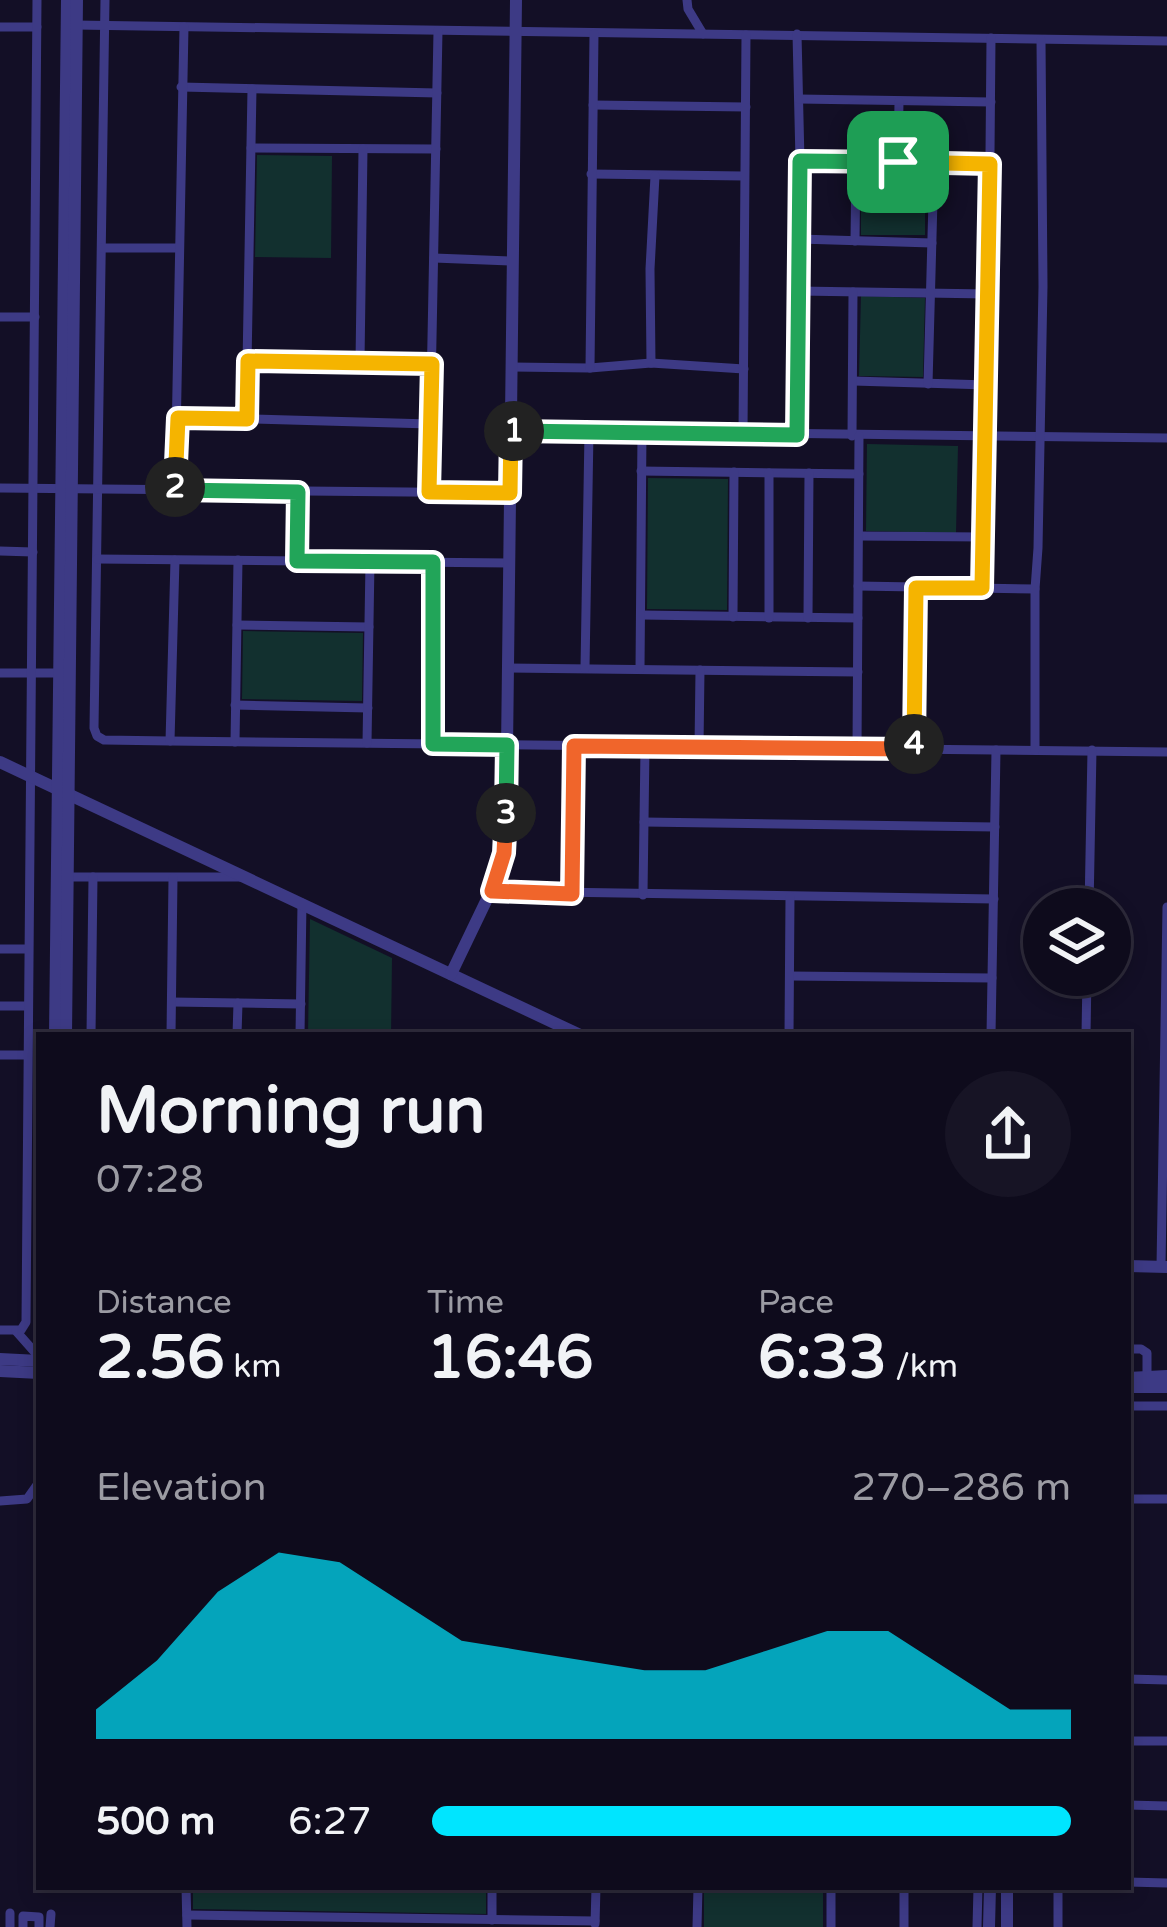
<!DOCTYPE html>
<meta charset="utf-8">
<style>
body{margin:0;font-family:"Varela Round",sans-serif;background:#171425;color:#f1f3f6;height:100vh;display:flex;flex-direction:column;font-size:45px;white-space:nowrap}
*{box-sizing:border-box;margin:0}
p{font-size:39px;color:#9b9ba3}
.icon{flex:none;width:66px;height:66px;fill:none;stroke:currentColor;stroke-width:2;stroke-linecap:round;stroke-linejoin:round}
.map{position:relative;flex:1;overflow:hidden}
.sheet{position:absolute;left:36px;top:1032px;width:1095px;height:858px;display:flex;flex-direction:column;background:#0e0b1c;border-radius:0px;box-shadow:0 6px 18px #0003,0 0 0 3px #2e2b3b}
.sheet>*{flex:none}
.fabs{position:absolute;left:1023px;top:888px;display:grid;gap:24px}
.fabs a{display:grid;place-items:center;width:108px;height:108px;border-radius:50%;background:#0e0b1c;box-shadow:0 6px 18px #0003,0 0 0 3px #2e2b3b;font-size:60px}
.pin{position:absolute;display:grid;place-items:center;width:102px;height:102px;color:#fff;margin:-51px;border-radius:24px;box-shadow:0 6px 18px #0006}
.km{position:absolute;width:60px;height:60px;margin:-30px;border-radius:50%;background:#222;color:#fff;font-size:33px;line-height:60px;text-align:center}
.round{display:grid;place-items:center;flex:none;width:126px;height:126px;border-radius:63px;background:#171425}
.summary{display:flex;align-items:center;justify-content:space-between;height:204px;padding:0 60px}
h1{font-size:66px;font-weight:800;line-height:90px}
.stats{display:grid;grid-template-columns:repeat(3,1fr);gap:18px;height:204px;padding:12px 60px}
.stats div{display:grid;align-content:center}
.stats b{font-size:60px;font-weight:800}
.stats small{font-size:33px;font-weight:400}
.stats p{font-size:33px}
.chart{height:336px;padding:24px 60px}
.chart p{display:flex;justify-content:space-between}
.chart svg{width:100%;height:216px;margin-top:12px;fill:#00e5ff;opacity:.7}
ul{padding:0 60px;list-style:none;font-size:39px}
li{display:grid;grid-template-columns:192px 144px 1fr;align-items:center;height:90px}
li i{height:30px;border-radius:15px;background:#00e5ff}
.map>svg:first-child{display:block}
</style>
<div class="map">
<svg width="1167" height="1927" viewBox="0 0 1167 1927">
<rect width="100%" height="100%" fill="#130f26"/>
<!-- green -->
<g fill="#12302f">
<path d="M257 155 332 156 331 258 255 257Z"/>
<rect x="861" y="169" width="64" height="66"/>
<path d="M861 296 925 298 923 377 859 376Z"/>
<path d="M867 444 958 446 956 533 866 531Z"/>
<path d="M648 478 728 479 727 610 647 609Z"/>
<path d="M243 631 363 633 362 701 242 699Z"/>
<path d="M310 919 392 958 391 1035H308Z"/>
<path d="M193 1888 486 1892V1914L193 1909Z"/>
<path d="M704 1889 823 1890V1927H704Z"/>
</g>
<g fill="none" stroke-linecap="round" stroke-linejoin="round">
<!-- minor -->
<g stroke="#3d3a85" stroke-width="9">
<path d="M105 0 94 728 97 736 104 740 170 741 1167 752"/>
<path d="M687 0 688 9 703 34"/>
<path d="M75 25 1167 41"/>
<path d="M0 27H37"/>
<path d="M797 34 800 161 797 435"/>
<path d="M181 87 437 93"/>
<path d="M799 99 991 102"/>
<path d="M593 105 746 107"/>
<path d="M251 148 436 149"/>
<path d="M800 161 990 164"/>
<path d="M898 162 899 102"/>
<path d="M591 174 744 176"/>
<path d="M799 239 932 243"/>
<path d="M855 241 856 162"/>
<path d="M102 248H178"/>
<path d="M434 258 513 261"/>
<path d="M799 291 988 294"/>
<path d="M0 317H35"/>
<path d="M248 361 432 364"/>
<path d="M360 362 363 149"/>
<path d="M651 363 650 269 655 176"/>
<path d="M512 367 590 368 651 363 744 369"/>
<path d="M590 368 594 34"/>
<path d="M853 381 988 385"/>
<path d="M928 384 934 163"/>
<path d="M178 417 430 424"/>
<path d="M246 419 252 89"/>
<path d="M511 430 1167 438"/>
<path d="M743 434 746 35"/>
<path d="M852 436 853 292"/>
<path d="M641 471 859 474"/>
<path d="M0 488 510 493"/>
<path d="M175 490 184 27"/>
<path d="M429 492 438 31"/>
<path d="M859 536 983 537"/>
<path d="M0 551 33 552"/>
<path d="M97 559 509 563"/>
<path d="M297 561 298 492"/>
<path d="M858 586 1035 589"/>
<path d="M983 588 984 437 988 385 991 38"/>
<path d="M641 615 858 618"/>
<path d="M733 617 734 472"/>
<path d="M769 618V473"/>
<path d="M808 618 809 473"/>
<path d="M237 625 369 627"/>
<path d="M508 668 858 672"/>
<path d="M585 668 589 432"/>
<path d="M640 669 642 432"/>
<path d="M0 673H61"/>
<path d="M235 705 368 708"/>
<path d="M170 741 175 560"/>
<path d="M235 742 238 560"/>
<path d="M367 743 370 562"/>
<path d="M433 744V562"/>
<path d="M699 747 700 670"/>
<path d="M857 749 859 436"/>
<path d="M914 749 916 588"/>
<path d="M1035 750V589L1038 548 1043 286 1041 40"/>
<path d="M644 822 995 827"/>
<path d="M67 877H242"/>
<path d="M492 891 994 899"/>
<path d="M572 894 574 746"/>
<path d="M643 895 645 747"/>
<path d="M1089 909 1092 750"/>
<path d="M0 949H28"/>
<path d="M790 976 992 978"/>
<path d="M172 1002 301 1004"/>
<path d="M0 1006H28"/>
<path d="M91 1035 93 877"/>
<path d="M171 1035 173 878"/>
<path d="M237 1035 238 1003"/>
<path d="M300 1035 302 903"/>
<path d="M789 1035 790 897"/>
<path d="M991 1035 996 750"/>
<path d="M1086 1035 1087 975"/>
<path d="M0 1055H27"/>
<path d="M1161 1267 1167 907"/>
<path d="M0 1330H21L26 1322 37 0"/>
<path d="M16 1331 39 1357"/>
<path d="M1128 1349H1141L1147 1353V1377"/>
<path d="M1128 1406H1167"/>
<path d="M1128 1499H1167"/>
<path d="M0 1501 27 1499 39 1482"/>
<path d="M1128 1679 1167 1680"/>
<path d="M1128 1741H1167"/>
<path d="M1128 1805 1167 1806"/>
<path d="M1128 1882 1167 1883"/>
<path d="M186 1887 187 1927"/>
<path d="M472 1887H492"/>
<path d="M492 1887V1920"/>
<path d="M904 1887V1927"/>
<path d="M187 1915 595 1921"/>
<path d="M595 1924 596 1887"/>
<path d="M10 1927V1913"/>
<path d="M23 1927V1916L39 1917V1927"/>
<path d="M50 1927 51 1914"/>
<path d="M697 1927 698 1887"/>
<path d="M831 1927V1887"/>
<path d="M977 1927 978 1887"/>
<path d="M1058 1927V1887"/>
</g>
<!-- tertiary -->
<g stroke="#3d3a85" stroke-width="12">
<path d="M0 762 580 1035"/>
<path d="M451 974 500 872 506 832 516 0"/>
<path d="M55 1035 67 0"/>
<path d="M66 1035 77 0"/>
<path d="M1128 1266 1167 1267"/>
<path d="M0 1359 39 1361"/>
<path d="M0 1371 39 1373"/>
<path d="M1128 1378 1167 1376"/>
<path d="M1128 1387H1167"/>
<path d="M989 1927 990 1887"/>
<path d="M1007 1927V1887"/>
</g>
</g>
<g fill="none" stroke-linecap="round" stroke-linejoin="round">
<!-- split-1 casing -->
<g stroke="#fff" stroke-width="24">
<path id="split-1" d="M514 431 797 435 800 161 898 162"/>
</g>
<!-- split-2 casing -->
<g stroke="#fff" stroke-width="24">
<path id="split-2" d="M175 487 178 418 247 419 248 361 432 364 429 492 510 493 511 430 514 431"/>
</g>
<!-- split-3 casing -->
<g stroke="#fff" stroke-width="24">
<path id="split-3" d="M175 487V490L298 492 297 561 433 562V744L507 745 506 813"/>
</g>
<!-- split-4 casing -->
<g stroke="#fff" stroke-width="24">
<path id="split-4" d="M506 813 504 853 492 891 572 894 574 746 914 749V744"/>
</g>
<!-- split-5 casing -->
<g stroke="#fff" stroke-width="24">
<path id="split-5" d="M898 162 990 164 982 588H916L914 744"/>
</g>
<!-- split-1 -->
<use href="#split-1" stroke="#22a559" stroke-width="15"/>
<!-- split-2 -->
<use href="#split-2" stroke="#f5b400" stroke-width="15"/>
<!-- split-3 -->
<use href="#split-3" stroke="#22a559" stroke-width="15"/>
<!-- split-4 -->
<use href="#split-4" stroke="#f0652b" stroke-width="15"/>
<!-- split-5 -->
<use href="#split-5" stroke="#f5b400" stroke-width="15"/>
</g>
</svg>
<div class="fabs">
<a><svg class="icon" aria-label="layers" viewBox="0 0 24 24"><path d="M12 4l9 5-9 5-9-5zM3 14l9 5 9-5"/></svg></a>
</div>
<div class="pin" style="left:898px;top:162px;background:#1e9e55"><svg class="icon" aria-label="arrive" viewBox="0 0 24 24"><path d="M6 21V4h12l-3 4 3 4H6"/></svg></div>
<b class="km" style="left:514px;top:431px">1</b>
<b class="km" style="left:175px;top:487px">2</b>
<b class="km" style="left:506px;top:813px">3</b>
<b class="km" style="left:914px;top:744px">4</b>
<section class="sheet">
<div class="summary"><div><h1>Morning run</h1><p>07:28</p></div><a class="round"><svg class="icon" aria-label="share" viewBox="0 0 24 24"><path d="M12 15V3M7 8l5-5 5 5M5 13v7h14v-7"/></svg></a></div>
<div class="stats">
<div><p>Distance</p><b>2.56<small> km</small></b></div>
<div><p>Time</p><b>16:46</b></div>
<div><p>Pace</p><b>6:33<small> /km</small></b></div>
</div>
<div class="chart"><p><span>Elevation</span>270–286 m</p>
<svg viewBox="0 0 160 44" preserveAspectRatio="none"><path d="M0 44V38L10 28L20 14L30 6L40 8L50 16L60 24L70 26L80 28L90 30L100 30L110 26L120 22L130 22L140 30L150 38L160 38V44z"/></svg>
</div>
<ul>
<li><b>500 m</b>6:27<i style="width:100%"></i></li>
</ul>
</section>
</div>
